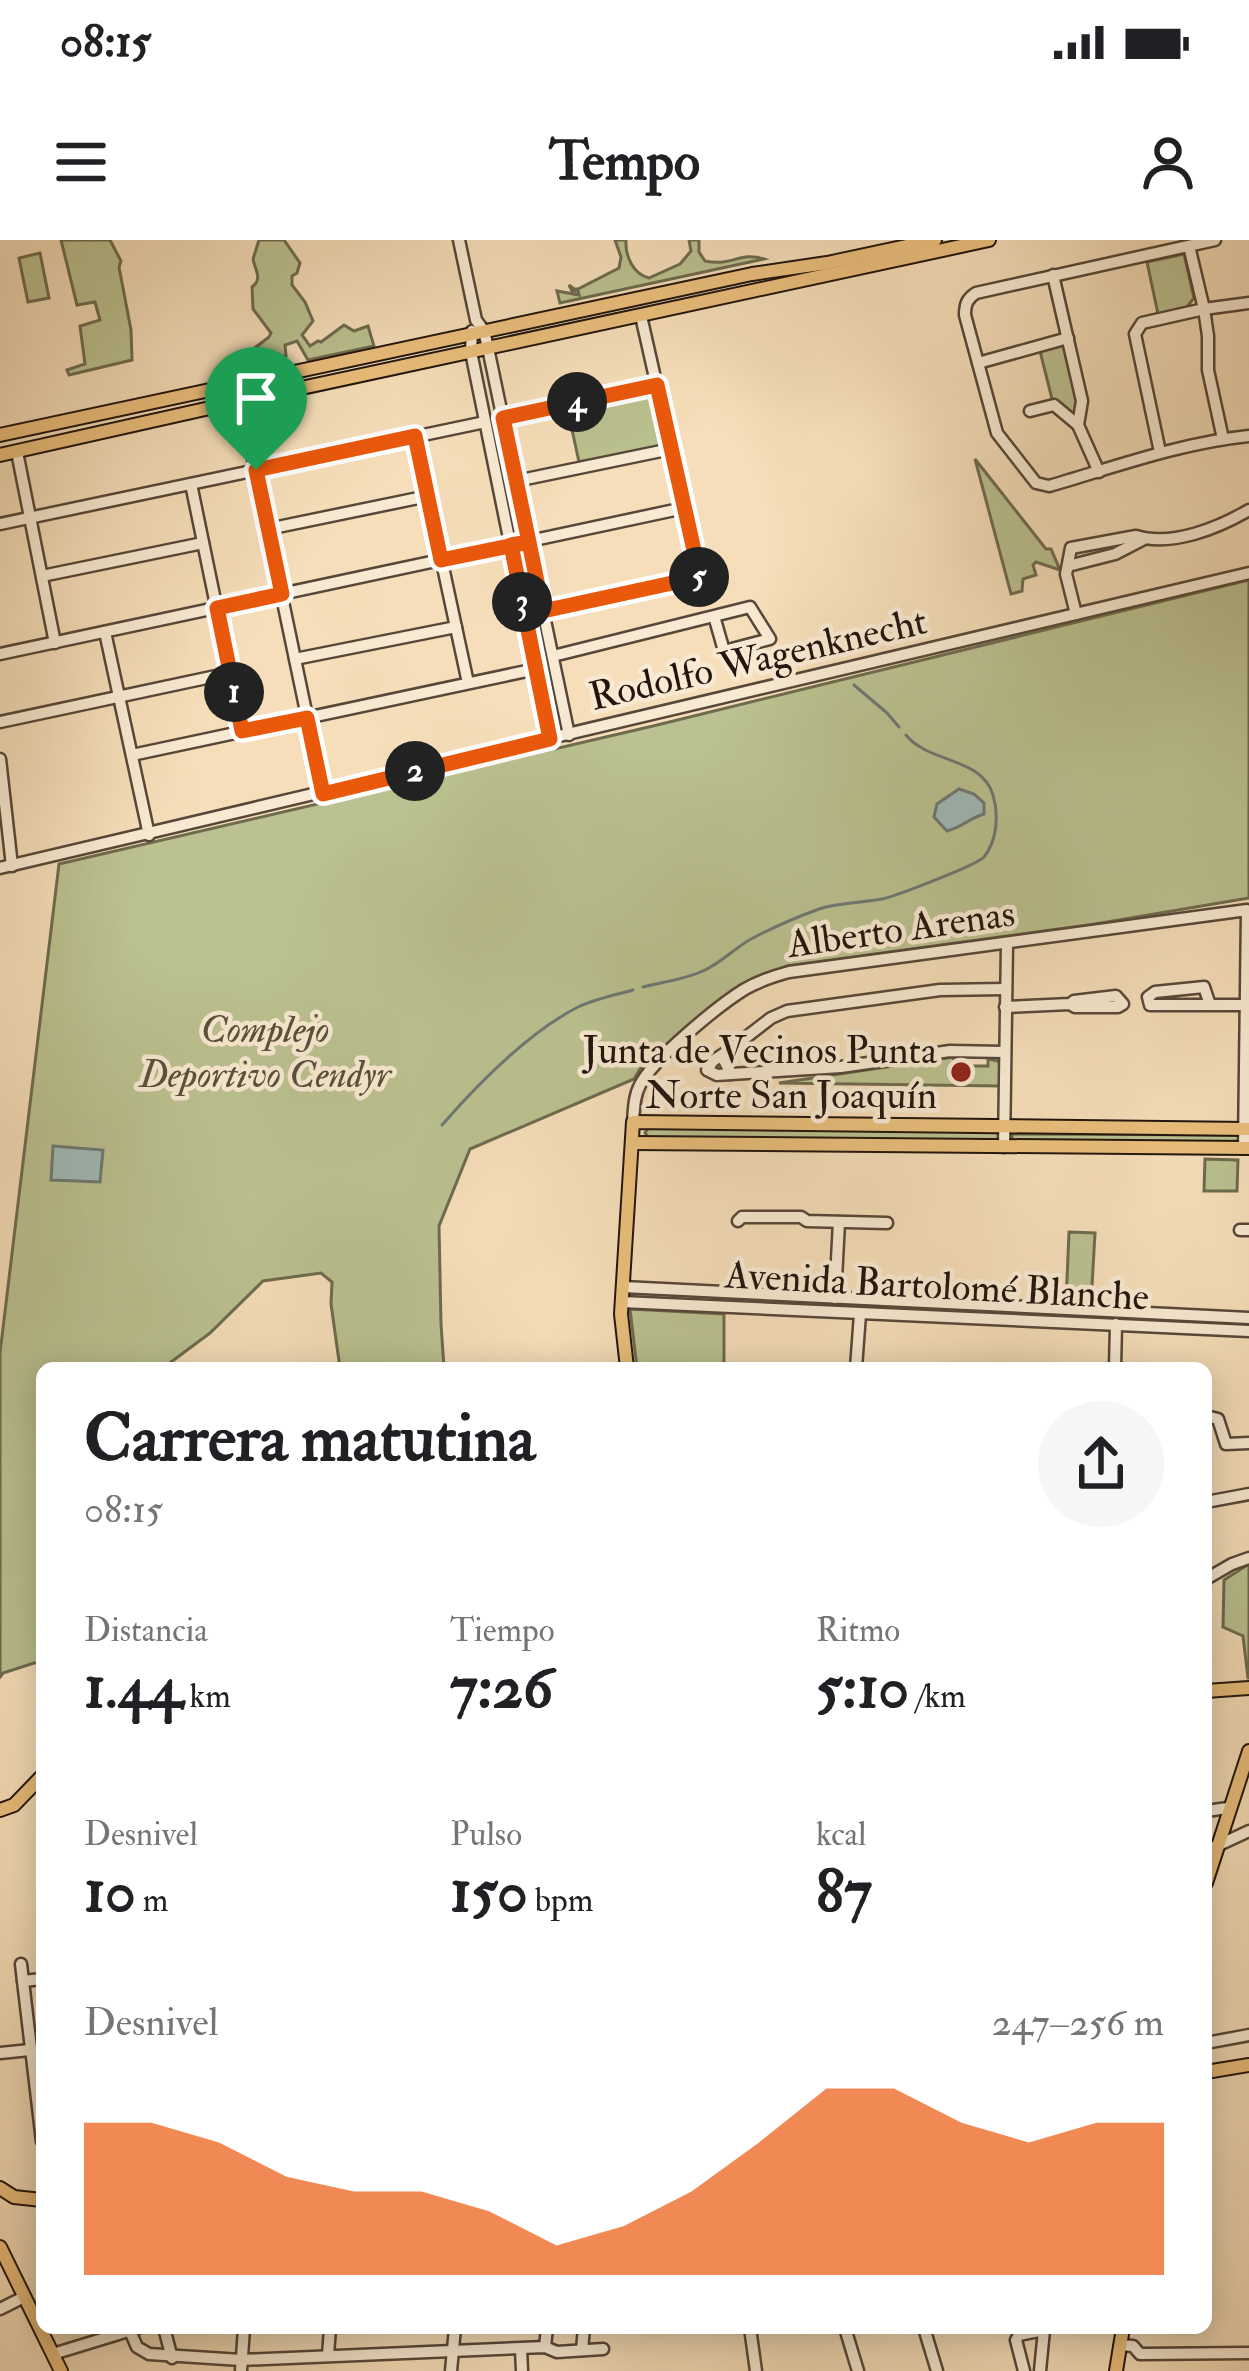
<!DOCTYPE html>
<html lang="es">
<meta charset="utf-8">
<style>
body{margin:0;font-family:"IM FELL Double Pica",serif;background:#f6f6f6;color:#202124;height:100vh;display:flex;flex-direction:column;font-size:45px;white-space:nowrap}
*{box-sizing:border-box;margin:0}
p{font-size:39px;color:#757577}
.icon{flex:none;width:66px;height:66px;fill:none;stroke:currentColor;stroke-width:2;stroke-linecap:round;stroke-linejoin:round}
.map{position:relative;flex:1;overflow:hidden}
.sheet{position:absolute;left:36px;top:1122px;width:1176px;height:972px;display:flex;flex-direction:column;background:#fff;border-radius:18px;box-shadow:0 6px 30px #0003}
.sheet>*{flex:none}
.pin{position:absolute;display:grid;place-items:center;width:102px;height:102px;color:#fff;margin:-123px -51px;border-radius:50% 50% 50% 0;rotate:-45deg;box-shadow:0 0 12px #0007}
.pin .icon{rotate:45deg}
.km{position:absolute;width:60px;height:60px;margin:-30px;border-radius:50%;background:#222;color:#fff;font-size:33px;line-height:60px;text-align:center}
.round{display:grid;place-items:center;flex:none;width:126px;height:126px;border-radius:63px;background:#f6f6f6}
.overview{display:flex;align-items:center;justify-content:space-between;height:204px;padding:0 48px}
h1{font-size:66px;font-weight:800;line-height:90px}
.figures{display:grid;grid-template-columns:repeat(3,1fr);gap:18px;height:204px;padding:12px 48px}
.figures div{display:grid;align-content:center}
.figures b{font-size:60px;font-weight:800}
.figures small{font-size:33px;font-weight:400}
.figures p{font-size:33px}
.chart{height:336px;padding:24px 48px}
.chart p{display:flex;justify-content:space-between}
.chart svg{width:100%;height:216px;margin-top:12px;fill:#ea580c;opacity:.7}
.status{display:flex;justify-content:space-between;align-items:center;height:84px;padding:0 60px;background:#fff;direction:ltr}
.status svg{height:33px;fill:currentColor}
header{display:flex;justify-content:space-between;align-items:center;height:156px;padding:0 48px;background:#fff;font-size:54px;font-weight:800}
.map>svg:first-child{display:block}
</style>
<div class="status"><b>08:15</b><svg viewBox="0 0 49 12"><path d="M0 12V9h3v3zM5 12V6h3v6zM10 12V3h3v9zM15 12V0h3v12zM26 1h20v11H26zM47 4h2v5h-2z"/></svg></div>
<header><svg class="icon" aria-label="menu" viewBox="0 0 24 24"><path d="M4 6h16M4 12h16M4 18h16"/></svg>Tempo<svg class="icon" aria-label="person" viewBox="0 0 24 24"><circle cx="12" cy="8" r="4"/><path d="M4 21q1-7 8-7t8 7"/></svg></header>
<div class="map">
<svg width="1249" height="2131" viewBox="0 0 1249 2131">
<rect width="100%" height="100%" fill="#f5deb9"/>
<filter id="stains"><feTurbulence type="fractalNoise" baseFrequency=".00167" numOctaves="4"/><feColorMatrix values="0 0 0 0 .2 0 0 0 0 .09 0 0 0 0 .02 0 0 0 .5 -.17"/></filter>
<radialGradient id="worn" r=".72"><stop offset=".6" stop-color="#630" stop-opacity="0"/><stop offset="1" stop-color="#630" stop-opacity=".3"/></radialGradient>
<!-- green -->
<g fill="#bbc190" stroke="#6e6b4f" stroke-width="3">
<path d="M61 0H110L121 21 119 27 131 90 132 120 69 135 67 130 85 124 80 86 100 80 95 62 77 65Z"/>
<path d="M259 0H284L300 23 297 33 292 36V45L305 62 313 81 302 95 310 106 318 101 321 102 344 85 354 91 368 86 374 106 308 120 297 101 285 105 286 116 265 120 266 128 217 138 216 130 237 125 239 120 269 97 271 93 253 69 252 47C263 39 255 30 253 19Z"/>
<path d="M615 0H626C625 16 633 34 649 38L680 24 691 11 689 0H699V12L705 21C732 27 740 11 764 19L560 63 557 51 579 55 578 51H572L569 45 574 49H578L619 28 621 17Z"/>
<path d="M40 13 49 58 28 62 19 18Z"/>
<path d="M1184 14 1194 58 1187 67 1158 74 1147 22Z"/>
<path d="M1066 103 1079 162 1075 179 1052 159 1040 111Z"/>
<path d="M649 153 661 206 579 222 568 171Z"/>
<path d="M975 219 1046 309H1051L1060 330 1036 322 1033 325 1036 335 1023 339 1022 351 1011 354Z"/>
<path d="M1249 340V658L1095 684 787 726 736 749 640 829 634 839 470 909 439 986 441 1084 444 1128H340L331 1064 332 1042 321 1033 263 1041 210 1093 163 1128H42V1423H34L3 1433 0 1437V1113L59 624 653 486Z"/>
<path d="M953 817 955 826H988V819L998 821 1000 824V846L779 843Z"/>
<path d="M648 888 999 892 998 901 648 897 645 893Z"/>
<path d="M1012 894 1239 895V904L1012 902Z"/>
<path d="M1205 919 1238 920 1237 951H1204Z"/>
<path d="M1069 992 1095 993 1091 1064 1066 1063Z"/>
<path d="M630 1069 724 1074V1128H637Z"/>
<path d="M1249 1324V1438H1248L1243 1396 1223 1387 1224 1340Z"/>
</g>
<!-- water -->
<g fill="#9fbab8" stroke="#6d7874" stroke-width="3">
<path d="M959 549 974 554 984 563V574C970 578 962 587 947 591L934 577 937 564Z"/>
<path d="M53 906 103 910 100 942 51 940Z"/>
</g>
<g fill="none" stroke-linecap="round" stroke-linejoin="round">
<!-- stream -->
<g stroke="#6d7874" stroke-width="3">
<path d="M854 445 887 473 899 487"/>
<path d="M643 747C663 742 687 739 705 730 722 722 735 708 751 699 772 688 797 677 819 669 839 662 862 663 882 659 896 656 977 625 984 617 997 601 999 575 993 555 982 517 928 523 906 495"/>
<path d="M442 885C478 844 529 792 578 767 595 759 615 755 633 750"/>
</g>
<!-- minor casing -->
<g stroke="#574739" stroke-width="15">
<g id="minor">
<path d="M459 0 476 80 484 91 488 108 569 495"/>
<path d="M1215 0 976 53C967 59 965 64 965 75L997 193 1036 243 1049 246C1115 227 1180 203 1249 196"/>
<path d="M1189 6 1204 69 1208 96V130L1223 199"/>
<path d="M1053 35 1082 161 1078 185 1099 232"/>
<path d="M641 76 700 337"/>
<path d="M472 91 471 112 550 499"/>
<path d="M978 123 1068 98"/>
<path d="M241 161 323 553"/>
<path d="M1030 171 1054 165 1078 185"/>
<path d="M503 178 657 145"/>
<path d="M415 197 468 443"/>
<path d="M17 212 55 403"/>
<path d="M1160 212 1135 94 1142 83 1204 69 1249 63"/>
<path d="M516 241 671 209"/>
<path d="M191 244 242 491"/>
<path d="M0 284 485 182"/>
<path d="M268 289 428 256"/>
<path d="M1068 326 1115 314 1144 299"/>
<path d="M42 336 203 303"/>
<path d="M543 371 700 337 720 335"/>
<path d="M1076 374 1066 334 1071 308 1136 296C1172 307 1218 288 1249 270"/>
<path d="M105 392 149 595"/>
<path d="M0 414 684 268"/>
<path d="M553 416 750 367 770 399 724 411 714 376"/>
<path d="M295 419 456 387"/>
<path d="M0 482 230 433"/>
<path d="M132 515 536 429"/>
<path d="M0 519 12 626"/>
<path d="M0 628 1249 333"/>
<path d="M1210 765 1204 747 1155 752 1148 757 1150 765H1246"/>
<path d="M1005 767 1070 764 1074 761 1116 756 1123 764 1118 767H1075L1070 764"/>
<path d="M1004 812 950 811 841 827 731 834 724 820 727 812 771 778 787 771 940 750 1005 749"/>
<path d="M725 813 713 821 707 830 717 835 731 834"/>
<path d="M633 882C634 869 634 856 640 845 653 819 719 765 745 749 759 741 774 736 789 732L1247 670 1244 908"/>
<path d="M1004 907 1007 704"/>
<path d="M738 981 742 977H801L807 981 887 983"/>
<path d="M1240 990H1249"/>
<path d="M623 1047 1249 1078"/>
<path d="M835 1058 839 982"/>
<path d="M622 1062 1249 1091"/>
<path d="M856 1128 860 1074"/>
<path d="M1115 1128 1116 1084"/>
<path d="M1206 1176 1218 1179 1226 1204 1249 1203"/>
<path d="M1206 1262 1249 1254"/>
<path d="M1206 1339 1232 1324 1249 1318"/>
<path d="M1206 1571 1228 1568"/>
<path d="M1206 1611 1249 1591"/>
<path d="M21 1724 42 1901"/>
<path d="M23 1741 42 1739"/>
<path d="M1206 1803 1249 1795"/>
<path d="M0 1813 30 1810"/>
<path d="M0 2069 24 2057"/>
<path d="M164 2088 172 2118"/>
<path d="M750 2088 756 2131"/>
<path d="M845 2088 858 2131"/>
<path d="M924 2088 937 2131"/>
<path d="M130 2091 137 2107 149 2114 241 2120 545 2107 557 2112 603 2109"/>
<path d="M1120 2105 1133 2106 1140 2114 1248 2113"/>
<path d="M545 2107 547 2088"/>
<path d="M521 2109 522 2131"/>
<path d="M582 2110 584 2088"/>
<path d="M53 2114 138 2088"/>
<path d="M328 2115 330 2088"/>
<path d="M241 2131 244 2088"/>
<path d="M451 2131 455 2088"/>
<path d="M1024 2131 1016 2100 1019 2095 1044 2090 1040 2131"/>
</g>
</g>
<!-- major casing -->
<g stroke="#22150e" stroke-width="16">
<g id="major">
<path d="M0 195 752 34 827 23 935 0"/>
<path d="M0 215 241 161 989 0"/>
<path d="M632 903 1249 908"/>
<path d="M627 1128 621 1074 633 882 1249 889"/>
<path d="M1206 1451 1249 1448"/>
<path d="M0 1570 14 1565 42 1536"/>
<path d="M1206 1643 1249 1511"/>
<path d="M1206 1832 1249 1825"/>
<path d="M0 1948 14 1957 42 1960"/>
<path d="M0 2007 61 2131"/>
<path d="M1116 2131 1123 2088"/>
</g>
</g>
<!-- minor -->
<use href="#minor" stroke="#f8ead2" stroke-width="10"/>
<!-- major -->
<use href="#major" stroke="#eabf7c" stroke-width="12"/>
</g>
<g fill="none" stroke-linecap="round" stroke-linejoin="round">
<!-- route casing -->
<g stroke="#fff" stroke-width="24">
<path id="route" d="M256 230 282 354 217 368 242 491 307 478 323 554 550 499 511 305 529 302 503 178 657 145 700 337 543 371 529 302 441 320 415 196 256 230"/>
</g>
<!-- route -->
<use href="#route" stroke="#ea580c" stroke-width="15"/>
</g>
<!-- markers -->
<circle fill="#8f2418" stroke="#f8ead2" stroke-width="4.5" cx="961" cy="832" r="12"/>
<g text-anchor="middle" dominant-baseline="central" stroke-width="9" stroke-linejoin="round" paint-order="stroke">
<!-- street labels -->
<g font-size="39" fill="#22150e" stroke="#f8ead2">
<text transform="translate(758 419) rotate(-13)">Rodolfo Wagenknecht</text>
<text transform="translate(901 689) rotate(-8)">Alberto Arenas</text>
<text transform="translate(937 1046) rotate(3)">Avenida Bartolomé Blanche</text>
</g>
<!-- park labels -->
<g font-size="39" font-style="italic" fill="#58513c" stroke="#f8ead2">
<text x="265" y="789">Complejo<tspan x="265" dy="45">Deportivo Cendyr</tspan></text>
</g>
<!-- poi labels -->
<g font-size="39" fill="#22150e" stroke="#f8ead2" text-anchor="end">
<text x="937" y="810">Junta de Vecinos Punta<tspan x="937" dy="45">Norte San Joaquín</tspan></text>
</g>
</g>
<rect width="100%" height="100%" filter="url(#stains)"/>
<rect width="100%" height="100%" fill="url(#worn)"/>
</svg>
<div class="pin" style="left:256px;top:230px;background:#1e9e55"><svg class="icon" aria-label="arrive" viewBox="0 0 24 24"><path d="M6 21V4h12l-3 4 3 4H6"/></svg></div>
<b class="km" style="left:234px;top:452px">1</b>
<b class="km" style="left:415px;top:531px">2</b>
<b class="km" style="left:522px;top:362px">3</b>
<b class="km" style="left:577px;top:162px">4</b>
<b class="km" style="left:699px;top:337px">5</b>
<section class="sheet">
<div class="overview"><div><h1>Carrera matutina</h1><p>08:15</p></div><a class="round"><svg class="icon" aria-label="share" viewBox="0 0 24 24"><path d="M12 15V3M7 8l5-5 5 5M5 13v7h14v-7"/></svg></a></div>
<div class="figures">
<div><p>Distancia</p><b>1.44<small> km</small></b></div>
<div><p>Tiempo</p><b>7:26</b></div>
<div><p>Ritmo</p><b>5:10<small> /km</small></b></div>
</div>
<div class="figures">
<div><p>Desnivel</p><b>10<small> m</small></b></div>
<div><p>Pulso</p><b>150<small> bpm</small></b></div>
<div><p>kcal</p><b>87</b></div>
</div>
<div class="chart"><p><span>Desnivel</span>247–256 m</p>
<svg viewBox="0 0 160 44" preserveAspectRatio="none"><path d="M0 44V13L10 13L20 17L30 24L40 27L50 27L60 31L70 38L80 34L90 27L100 17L110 6L120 6L130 13L140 17L150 13L160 13V44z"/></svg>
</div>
</section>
</div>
